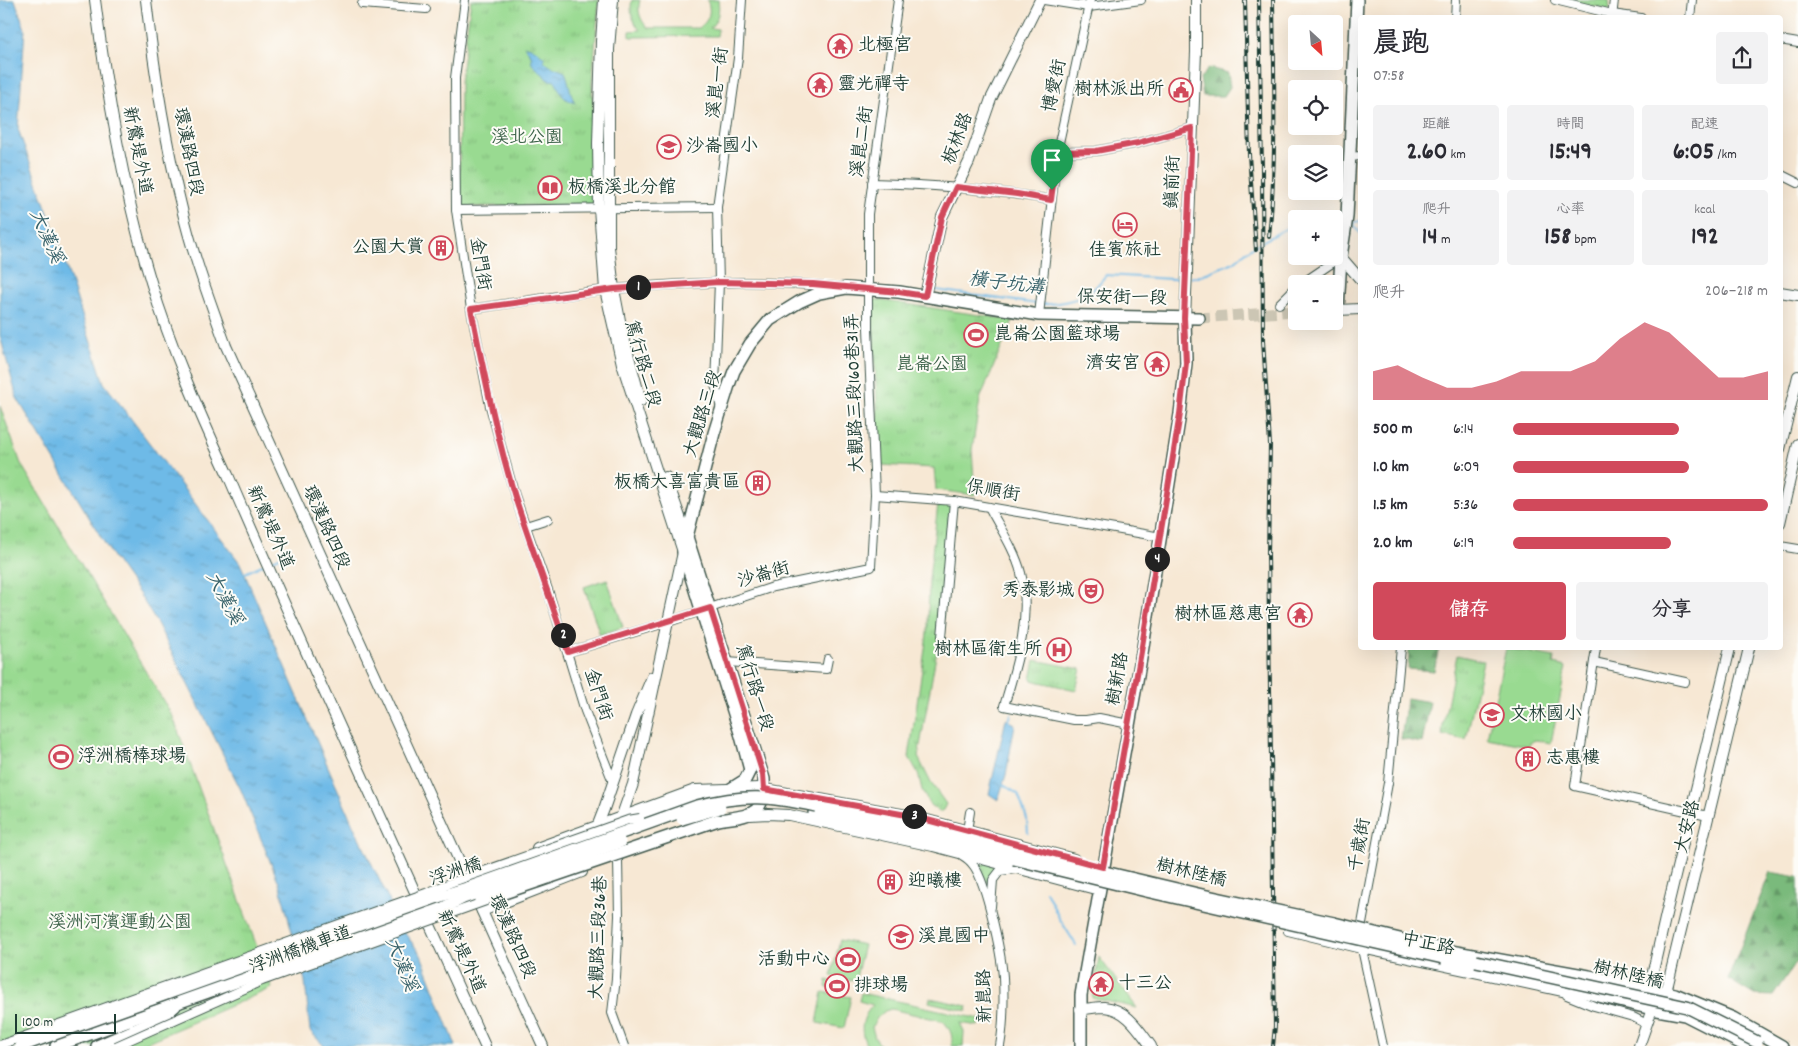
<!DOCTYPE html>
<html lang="zh-TW">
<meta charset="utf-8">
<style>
body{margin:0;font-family:Dekko,"LXGW WenKai TC",sans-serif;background:#f2f2f3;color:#2b2b33;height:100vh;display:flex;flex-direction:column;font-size:19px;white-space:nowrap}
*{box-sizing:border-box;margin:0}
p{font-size:16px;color:#7c7c81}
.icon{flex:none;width:28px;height:28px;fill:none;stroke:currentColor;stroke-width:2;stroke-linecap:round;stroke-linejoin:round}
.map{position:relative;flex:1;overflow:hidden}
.drawer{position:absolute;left:1358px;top:15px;width:425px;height:635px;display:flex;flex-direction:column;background:#fff;border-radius:5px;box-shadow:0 5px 20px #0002}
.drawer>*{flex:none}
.needle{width:32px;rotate:154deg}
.controls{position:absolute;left:1288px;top:15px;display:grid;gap:10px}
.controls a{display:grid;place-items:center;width:55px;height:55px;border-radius:5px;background:#fff;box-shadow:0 5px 20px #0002;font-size:25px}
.scale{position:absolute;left:15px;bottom:12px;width:101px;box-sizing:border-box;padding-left:5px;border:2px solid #1f3d34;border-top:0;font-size:14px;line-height:18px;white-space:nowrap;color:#1f3d34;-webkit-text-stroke:4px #fdfcf7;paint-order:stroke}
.pin{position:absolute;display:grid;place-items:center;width:42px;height:42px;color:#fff;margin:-51px -21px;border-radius:50% 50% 50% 0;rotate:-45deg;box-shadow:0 0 5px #0007}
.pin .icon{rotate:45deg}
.km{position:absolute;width:25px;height:25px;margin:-12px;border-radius:50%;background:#222;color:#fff;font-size:14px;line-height:25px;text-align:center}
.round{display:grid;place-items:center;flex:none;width:52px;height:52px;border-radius:5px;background:#f2f2f3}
.head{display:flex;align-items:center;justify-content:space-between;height:85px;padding:0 15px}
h1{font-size:28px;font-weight:700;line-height:38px}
.metrics{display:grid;grid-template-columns:repeat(3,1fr);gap:8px;height:85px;padding:5px 15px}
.metrics div{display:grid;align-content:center;border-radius:5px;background:#f2f2f3;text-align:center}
.metrics b{font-size:25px;font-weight:700}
.metrics small{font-size:14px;font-weight:400}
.metrics p{font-size:14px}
.chart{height:140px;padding:10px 15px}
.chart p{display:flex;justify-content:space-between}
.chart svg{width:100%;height:90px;margin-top:5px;fill:#d1495b;opacity:.7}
.button{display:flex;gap:10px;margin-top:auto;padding:10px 15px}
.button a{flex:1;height:58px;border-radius:5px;background:#d1495b;color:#fff;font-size:20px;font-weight:700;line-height:58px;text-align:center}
.button a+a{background:#f2f2f3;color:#2b2b33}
ul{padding:0 15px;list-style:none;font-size:16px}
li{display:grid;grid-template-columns:80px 60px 1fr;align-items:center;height:38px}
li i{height:12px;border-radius:6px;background:#d1495b}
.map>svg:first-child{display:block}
</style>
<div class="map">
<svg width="1798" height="1046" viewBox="0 0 1798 1046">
<defs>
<pattern id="forest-firs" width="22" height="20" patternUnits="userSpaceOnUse" patternTransform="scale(1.25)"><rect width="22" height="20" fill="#7aba7b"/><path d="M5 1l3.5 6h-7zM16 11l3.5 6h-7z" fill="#639866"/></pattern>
<pattern id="park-tufts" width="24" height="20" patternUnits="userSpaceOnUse" patternTransform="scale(1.25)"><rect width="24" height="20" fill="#99da91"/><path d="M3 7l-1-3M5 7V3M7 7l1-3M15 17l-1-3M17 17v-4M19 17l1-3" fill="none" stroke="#83bc7e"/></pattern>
<pattern id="water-ripples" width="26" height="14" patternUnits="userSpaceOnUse" patternTransform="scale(1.25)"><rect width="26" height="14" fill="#6ebae7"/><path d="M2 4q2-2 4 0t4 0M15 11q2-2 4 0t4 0" fill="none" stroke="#5a98bc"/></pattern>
</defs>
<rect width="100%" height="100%" fill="#fdfcf7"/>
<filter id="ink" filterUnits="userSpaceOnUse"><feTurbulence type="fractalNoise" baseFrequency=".02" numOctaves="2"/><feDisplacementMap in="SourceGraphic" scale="10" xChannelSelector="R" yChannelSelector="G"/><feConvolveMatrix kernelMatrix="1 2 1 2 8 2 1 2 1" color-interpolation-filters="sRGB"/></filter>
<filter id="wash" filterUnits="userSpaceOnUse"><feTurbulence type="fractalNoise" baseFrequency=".0096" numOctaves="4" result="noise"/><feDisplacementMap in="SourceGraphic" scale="20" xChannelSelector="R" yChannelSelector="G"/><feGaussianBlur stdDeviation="1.12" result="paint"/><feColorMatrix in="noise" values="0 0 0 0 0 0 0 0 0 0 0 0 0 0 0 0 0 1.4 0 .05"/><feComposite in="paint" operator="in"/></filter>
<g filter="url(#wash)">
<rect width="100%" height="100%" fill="#f7e8d4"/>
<!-- grass -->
<g fill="#99da91" stroke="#5c8c62">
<path d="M632 0H640C637 11 640 20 648 28H699C709 21 712 11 707 0H718C720 11 718 20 710 28L718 29 717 36 630 37V31L640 30C633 21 629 12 632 0Z"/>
<path d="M1506 648 1554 657 1553 664 1566 667 1551 743 1536 740 1530 742 1529 746 1487 738Z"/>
<path d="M840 940 864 945 855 981 831 976Z"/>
<path d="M827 980 848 985 846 992 826 987Z"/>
<path d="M823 992 851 997 844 1028 817 1023Z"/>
<path d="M861 993 980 1019 978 1026 960 1023 964 1032 963 1046H951C954 1037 950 1028 943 1021L891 1009 885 1011 877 1018 872 1027 875 1038 881 1046H867C859 1031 861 1018 873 1005L859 1001Z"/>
<path d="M930 998 968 1006 967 1011 929 1002Z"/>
</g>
<!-- forest -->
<g fill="url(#forest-firs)" stroke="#4c7c58">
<path d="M1209 68 1228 73 1230 87 1224 96H1203L1200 79Z"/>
<path d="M1409 648H1439L1434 671 1408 669Z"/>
<path d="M1407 698 1430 702 1422 743 1401 739Z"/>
<path d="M1770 872 1798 877V959L1773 996 1754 995 1728 979Z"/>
</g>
<!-- park -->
<g fill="url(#park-tufts)" stroke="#5c8c62">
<path d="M471 0H599L592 83 596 204 459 207 460 82Z"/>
<path d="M1566 0H1609L1610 10Z"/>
<path d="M872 299 1013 320 980 399 972 450 975 495 936 490 934 468 880 465Z"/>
<path d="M0 406 21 464 173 717 272 988 138 1046H0Z"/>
<path d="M938 504 951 506 943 575V616L918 757 931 783 946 804 943 810 939 812 929 804 922 790 918 773 909 757 924 656 928 626 929 579Z"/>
<path d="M607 579 623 627 600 635 584 587Z"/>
<path d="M1457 655 1483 661 1466 740 1442 735 1443 730H1442Z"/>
<path d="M1035 660 1081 669 1076 690 1031 680Z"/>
<path d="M973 858 1002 868 994 873 988 884Z"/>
<path d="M1099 957 1137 1008 1092 998Z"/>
</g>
<!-- water -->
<g fill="url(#water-ripples)" stroke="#467c8e">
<path d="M0 0H15L25 29 18 129 57 238 104 383 240 563 354 827 405 933 421 955 456 1046H324L310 1031 305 981 279 883 241 790 158 625 140 595 113 557 17 398 0 336Z"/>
<path d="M524 46C531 45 538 52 544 57V61L550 66 565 72C570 83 569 92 575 103L566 99 562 95 555 81 549 80 532 64 531 55Z"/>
<path d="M1006 719 1015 724 1006 775 998 800 989 794Z"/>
</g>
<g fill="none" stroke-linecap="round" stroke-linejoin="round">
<!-- stream -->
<g stroke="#6ebae7" stroke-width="2">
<path d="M1311 219H1314"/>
<path d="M1334 221 1341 222"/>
<path d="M1351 223 1360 221"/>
<path d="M1353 223 1360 233"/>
<path d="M1191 277H1197L1234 262 1251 248 1283 230 1296 225"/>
<path d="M929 289 1038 304"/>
<path d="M1043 304C1053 305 1077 300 1086 295 1094 291 1100 282 1106 275L1171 279 1184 278"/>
<path d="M270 561 289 553"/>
<path d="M243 574 264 564"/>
<path d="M1009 721 1011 714"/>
<path d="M1002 784 1018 794 1027 819 1028 833"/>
<path d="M1046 891 1058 916 1076 945"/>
</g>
</g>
</g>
<g filter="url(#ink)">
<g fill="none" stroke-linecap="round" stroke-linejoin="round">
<!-- secondary-tunnel -->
<path stroke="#ccc6b4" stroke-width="11" stroke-dasharray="11 5.5" stroke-linecap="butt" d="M1199 318 1296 311"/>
<!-- minor casing -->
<g stroke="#3f574c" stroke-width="10">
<g id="minor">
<path d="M465 0 455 78 456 210 471 309 490 406 515 496 548 590 585 711 613 782"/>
<path d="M1044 0 1089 7 1141 0"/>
<path d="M1555 0 1612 14 1641 18"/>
<path d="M362 4 426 9"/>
<path d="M1455 18 1456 0"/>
<path d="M1612 18 1614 0"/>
<path d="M1690 18 1692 0"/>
<path d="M1780 40 1798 43"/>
<path d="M1057 152 1096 151 1138 143 1192 128"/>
<path d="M1350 157 1360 156"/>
<path d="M1780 174 1798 183"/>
<path d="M872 183C933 185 992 189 1051 200"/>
<path d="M456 210 717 207"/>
<path d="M1301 284 1341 257"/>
<path d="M1279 304 1296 287"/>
<path d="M471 309C519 302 567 294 615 289 688 282 763 279 836 287"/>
<path d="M1039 315 1057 152 1090 0"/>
<path d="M721 408 715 385 719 282 717 207 738 58 742 0"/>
<path d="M875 495 954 501 1161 537"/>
<path d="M989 507C1000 528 1015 550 1021 573 1032 617 1017 663 1004 706L1074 720H1086L1099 718 1129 724"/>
<path d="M526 526 548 519"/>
<path d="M1780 546 1798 549"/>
<path d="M942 637 954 501"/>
<path d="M1596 648 1575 786 1708 816"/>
<path d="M568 652 668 622 773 587 871 567 875 495 868 328V214L898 0"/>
<path d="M727 662 826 669 828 659"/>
<path d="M1594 662 1685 682"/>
<path d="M967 831 970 812"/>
<path d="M963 856C967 858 971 862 974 866 987 885 1001 952 1003 977 1004 1000 1004 1024 1000 1046"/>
<path d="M618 859 619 916 616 978 612 1013 624 1046"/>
<path d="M991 907 993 880 1000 871 1016 869"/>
<path d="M1288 931 1362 949 1572 994"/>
<path d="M1567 995 1594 1006 1633 1017 1647 1024"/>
<path d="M1383 1046 1362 949V924L1388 783 1401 648"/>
</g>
</g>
<!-- tertiary casing -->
<g stroke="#3f574c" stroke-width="12">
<g id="tertiary">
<path d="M95 0C107 95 123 190 151 282 171 348 199 412 228 475 254 536 281 596 308 656 367 786 425 916 485 1046"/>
<path d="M146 0C154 70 165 141 182 209 193 256 210 301 226 346L543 1046"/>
<path d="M604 0 601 41 598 143 599 208 605 290 622 364 683 552 633 784 621 818 619 831"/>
<path d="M613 0 609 49V247L614 289 622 331 641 401"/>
<path d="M1341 257 1360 279"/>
<path d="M1780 292 1798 295"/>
<path d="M925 296 942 217 969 162 991 99 1040 0"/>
<path d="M1338 310 1360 309"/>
<path d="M1185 318 1196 52V0"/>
<path d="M1780 449 1798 376"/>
<path d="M666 477 687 537"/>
<path d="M1780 523 1798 444"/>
<path d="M750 815 768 814 789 815 933 846 1099 890"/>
<path d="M597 827 604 809 636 715 652 677"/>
<path d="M537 848 695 790 760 788 912 816 1074 859"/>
<path d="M482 911 582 872"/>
<path d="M1650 996 1649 989 1666 914 1730 648"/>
<path d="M1080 1009C1088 1009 1096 1007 1104 1007 1127 1009 1139 1030 1151 1046"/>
<path d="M1639 1046 1652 1009 1666 992 1749 648"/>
</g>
</g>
<!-- secondary casing -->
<g stroke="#3f574c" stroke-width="14">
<g id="secondary">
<path d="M1334 310H1338L1341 257 1347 217 1357 0"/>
<path d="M687 537 764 779C766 817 749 815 718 820"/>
<path d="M825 808 931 830 1016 851"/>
<path d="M814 813 1014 859"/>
<path d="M640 818 697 798 729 790 745 780 750 770 741 736 683 552 714 433 729 385 734 371 750 344 770 320 799 302 819 293 846 288 899 292 1039 315 1199 318"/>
<path d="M1445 950 1589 976 1675 994 1733 1018 1782 1046"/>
<path d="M1443 958 1652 1009 1685 1015 1746 1046"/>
<path d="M56 1046 180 1002"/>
<path d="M97 1046 160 1019 175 1006"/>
<path d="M1081 1046V995L1143 647 1180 414 1186 363 1185 318"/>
</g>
</g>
<!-- minor -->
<use href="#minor" stroke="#fff" stroke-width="8"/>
<!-- tertiary -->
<use href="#tertiary" stroke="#fff" stroke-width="10"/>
<!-- secondary -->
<use href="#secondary" stroke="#fff" stroke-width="11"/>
<!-- rail casing -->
<g stroke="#1f3d34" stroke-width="4">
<g id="rail">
<path d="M1245 0 1249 155 1256 250"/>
<path d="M1259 0 1262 169 1263 341 1270 444 1268 554 1275 1026 1273 1046"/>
<path d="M1269 237C1277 159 1274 79 1273 0"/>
</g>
</g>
<!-- rail -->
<use href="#rail" stroke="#fdfcf7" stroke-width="2" stroke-dasharray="5.5" stroke-linecap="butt"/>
<!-- minor-bridge casing -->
<g stroke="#3f574c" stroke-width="10" stroke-linecap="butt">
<g id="minor-bridge">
<path d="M0 1045 426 893 450 883 628 820 640 818"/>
<path d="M116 1046 262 981 486 901"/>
</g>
</g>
<!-- secondary-bridge casing -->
<g stroke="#3f574c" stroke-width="14" stroke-linecap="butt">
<g id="secondary-bridge">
<path d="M682 819 720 808"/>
<path d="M1016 851 1198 894 1334 923 1445 950"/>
<path d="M1014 859 1146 891 1443 958"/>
<path d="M480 900 501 894 718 820"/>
<path d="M1476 961 1687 1007 1757 1042"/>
<path d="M180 1002 441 909 463 898 620 842"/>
<path d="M21 1046 438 897 470 887 697 806C745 794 769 796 816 806"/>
</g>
</g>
<!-- minor-bridge -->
<use href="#minor-bridge" stroke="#fff" stroke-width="8"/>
<!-- secondary-bridge -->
<use href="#secondary-bridge" stroke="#fff" stroke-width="11"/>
</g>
</g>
<g fill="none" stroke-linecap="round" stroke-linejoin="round" filter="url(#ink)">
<!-- route casing -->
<g stroke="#fff" stroke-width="10">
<path id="route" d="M1192 128 1184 318 1186 363 1180 414 1142 646 1103 867 912 816 764 789 763 774 710 608 568 652C551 600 532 549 515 497 496 435 484 372 471 309L614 289 719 282 813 284 899 292 925 296 942 217 956 187 1017 194 1051 200 1057 152 1096 151 1138 143Z"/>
</g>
<!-- route -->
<use href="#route" stroke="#d1495b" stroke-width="6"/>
</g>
<!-- icons -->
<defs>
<g id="temple-ring" transform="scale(1.25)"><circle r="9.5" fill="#fdfcf7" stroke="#d1495b" stroke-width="1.5"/><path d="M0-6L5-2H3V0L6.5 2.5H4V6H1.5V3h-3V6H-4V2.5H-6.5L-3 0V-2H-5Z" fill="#d1495b"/></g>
<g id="civic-ring" transform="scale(1.25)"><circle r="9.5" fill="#fdfcf7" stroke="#d1495b" stroke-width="1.5"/><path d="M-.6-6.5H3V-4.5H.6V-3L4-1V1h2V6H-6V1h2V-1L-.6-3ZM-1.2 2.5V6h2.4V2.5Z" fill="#d1495b"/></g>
<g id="school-ring" transform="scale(1.25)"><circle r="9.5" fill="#fdfcf7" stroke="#d1495b" stroke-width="1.5"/><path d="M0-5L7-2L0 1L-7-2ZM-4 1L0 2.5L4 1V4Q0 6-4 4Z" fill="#d1495b"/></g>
<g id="library-ring" transform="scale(1.25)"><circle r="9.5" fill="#fdfcf7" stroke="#d1495b" stroke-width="1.5"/><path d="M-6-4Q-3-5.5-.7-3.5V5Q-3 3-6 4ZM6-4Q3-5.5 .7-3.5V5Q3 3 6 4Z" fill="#d1495b"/></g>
<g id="hotel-ring" transform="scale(1.25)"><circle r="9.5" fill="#fdfcf7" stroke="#d1495b" stroke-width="1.5"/><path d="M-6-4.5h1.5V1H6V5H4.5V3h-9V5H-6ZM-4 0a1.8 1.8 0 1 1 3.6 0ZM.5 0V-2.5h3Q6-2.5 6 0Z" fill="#d1495b"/></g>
<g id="building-ring" transform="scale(1.25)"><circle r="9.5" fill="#fdfcf7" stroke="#d1495b" stroke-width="1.5"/><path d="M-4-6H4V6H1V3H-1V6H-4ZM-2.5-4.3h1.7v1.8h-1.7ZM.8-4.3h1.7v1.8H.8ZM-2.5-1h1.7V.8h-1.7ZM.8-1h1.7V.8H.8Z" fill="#d1495b"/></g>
<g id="stadium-ring" transform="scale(1.25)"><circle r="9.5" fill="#fdfcf7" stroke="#d1495b" stroke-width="1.5"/><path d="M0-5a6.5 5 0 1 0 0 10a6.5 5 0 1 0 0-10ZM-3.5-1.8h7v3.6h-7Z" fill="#d1495b"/></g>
<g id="theatre-ring" transform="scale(1.25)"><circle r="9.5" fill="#fdfcf7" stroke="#d1495b" stroke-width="1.5"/><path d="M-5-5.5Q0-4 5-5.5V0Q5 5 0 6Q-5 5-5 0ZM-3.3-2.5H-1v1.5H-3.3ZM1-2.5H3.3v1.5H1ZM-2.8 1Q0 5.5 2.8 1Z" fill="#d1495b"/></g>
<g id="hospital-ring" transform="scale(1.25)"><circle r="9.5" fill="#fdfcf7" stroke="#d1495b" stroke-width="1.5"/><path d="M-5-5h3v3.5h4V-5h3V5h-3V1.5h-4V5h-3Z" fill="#d1495b"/></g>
</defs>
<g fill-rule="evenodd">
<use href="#temple-ring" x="840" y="46"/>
<use href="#temple-ring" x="820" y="85"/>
<use href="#civic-ring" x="1181" y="90"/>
<use href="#school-ring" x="669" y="147"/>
<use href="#library-ring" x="550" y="188"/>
<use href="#hotel-ring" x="1125" y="225"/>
<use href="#building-ring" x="441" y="248"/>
<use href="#stadium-ring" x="976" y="335"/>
<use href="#temple-ring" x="1157" y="364"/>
<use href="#building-ring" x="758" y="483"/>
<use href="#theatre-ring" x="1091" y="591"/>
<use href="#temple-ring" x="1300" y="615"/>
<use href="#hospital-ring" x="1059" y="650"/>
<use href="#school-ring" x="1492" y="715"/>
<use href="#stadium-ring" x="61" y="757"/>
<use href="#building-ring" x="1528" y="759"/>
<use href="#building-ring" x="890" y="882"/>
<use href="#school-ring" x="901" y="937"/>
<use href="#stadium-ring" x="848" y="960"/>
<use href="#temple-ring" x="1101" y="984"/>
<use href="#stadium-ring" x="837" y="986"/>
</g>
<g text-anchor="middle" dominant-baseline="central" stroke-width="4" stroke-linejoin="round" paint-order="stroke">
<!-- poi labels -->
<g font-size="18" fill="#1f3d34" stroke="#fdfcf7" text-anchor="start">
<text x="858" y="46">北極宮</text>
<text x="838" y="85">靈光禪寺</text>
<text x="1164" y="90" text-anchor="end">樹林派出所</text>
<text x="686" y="147">沙崙國小</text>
<text x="568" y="188">板橋溪北分館</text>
<text x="424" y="248" text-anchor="end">公園大賞</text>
<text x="1125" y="251" text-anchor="middle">佳賓旅社</text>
<text x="994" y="335">崑崙公園籃球場</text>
<text x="1140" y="364" text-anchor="end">濟安宮</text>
<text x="740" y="483" text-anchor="end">板橋大喜富貴區</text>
<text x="1074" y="591" text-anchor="end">秀泰影城</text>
<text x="1282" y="615" text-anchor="end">樹林區慈惠宮</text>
<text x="1042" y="650" text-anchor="end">樹林區衛生所</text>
<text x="1510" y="715">文林國小</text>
<text x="78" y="757">浮洲橋棒球場</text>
<text x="1546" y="759">志惠樓</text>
<text x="908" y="882">迎曦樓</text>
<text x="918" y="937">溪崑國中</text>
<text x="830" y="960" text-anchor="end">活動中心</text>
<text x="1118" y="984">十三公</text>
<text x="854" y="986">排球場</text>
</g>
<!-- street labels -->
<g font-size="18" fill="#1f3d34" stroke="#fdfcf7">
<text transform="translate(719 83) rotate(-83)">溪崑一街</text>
<text transform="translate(1056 86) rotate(-78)">博愛街</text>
<text transform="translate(959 139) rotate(-69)">板林路</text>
<text transform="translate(863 142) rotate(-82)">溪崑二街</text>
<text transform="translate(136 151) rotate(79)">新鶯堤外道</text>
<text transform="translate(187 152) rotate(79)">環漢路四段</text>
<text transform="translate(1174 182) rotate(-88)">鎮前街</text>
<text transform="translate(479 264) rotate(81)">金門街</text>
<text transform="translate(1122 299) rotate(1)">保安街一段</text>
<text transform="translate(641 364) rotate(74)">篤行路二段</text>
<text transform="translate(856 393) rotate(-92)">大觀路三段160巷31弄</text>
<text transform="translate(704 414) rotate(-73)">大觀路三段</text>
<text transform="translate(993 492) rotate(10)">保順街</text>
<text transform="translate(269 528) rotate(66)">新鶯堤外道</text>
<text transform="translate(325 528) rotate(66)">環漢路四段</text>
<text transform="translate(764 576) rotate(-16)">沙崙街</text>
<text transform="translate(1119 679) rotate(-80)">樹新路</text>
<text transform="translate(753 688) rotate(73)">篤行路一段</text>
<text transform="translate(597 695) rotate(72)">金門街</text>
<text transform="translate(1689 827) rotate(-76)">大安路</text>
<text transform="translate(1361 845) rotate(-80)">千歲街</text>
<text transform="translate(456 873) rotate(-18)">浮洲橋</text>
<text transform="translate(1191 874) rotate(13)">樹林陸橋</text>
<text transform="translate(511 937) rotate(66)">環漢路四段</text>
<text transform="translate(600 938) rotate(-88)">大觀路三段36巷</text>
<text transform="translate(1428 945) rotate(12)">中正路</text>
<text transform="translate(301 951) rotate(-20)">浮洲橋機車道</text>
<text transform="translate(460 952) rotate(65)">新鶯堤外道</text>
<text transform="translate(1628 976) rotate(13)">樹林陸橋</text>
<text transform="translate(986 996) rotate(-91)">新崑路</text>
</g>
<!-- park labels -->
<g font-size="18" fill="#3e644b" stroke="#fdfcf7">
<text x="527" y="138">溪北公園</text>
<text x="932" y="365">崑崙公園</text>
<text x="120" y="923">溪洲河濱運動公園</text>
</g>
<!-- water labels -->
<g font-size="19" font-style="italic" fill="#37626a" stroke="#fdfcf7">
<text transform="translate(45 237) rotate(66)">大漢溪</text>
<text transform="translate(1006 285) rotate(7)">橫子坑溝</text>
<text transform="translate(223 599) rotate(62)">大漢溪</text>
<text transform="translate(400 965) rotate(68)">大漢溪</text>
</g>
</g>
</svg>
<div class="controls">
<a><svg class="needle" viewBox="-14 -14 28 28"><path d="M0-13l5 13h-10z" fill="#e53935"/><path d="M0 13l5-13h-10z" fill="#7c7c81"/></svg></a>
<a><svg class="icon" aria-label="locate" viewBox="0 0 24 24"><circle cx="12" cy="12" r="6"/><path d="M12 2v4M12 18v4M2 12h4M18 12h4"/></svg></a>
<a><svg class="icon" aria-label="layers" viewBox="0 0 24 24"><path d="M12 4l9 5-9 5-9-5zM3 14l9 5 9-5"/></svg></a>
<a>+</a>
<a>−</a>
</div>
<div class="scale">100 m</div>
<div class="pin" style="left:1052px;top:190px;background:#1e9e55"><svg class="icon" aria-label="arrive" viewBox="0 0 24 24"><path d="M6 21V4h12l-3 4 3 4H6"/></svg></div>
<b class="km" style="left:638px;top:287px">1</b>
<b class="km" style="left:563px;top:635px">2</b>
<b class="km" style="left:914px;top:816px">3</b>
<b class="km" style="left:1157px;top:559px">4</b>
<section class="drawer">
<div class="head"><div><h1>晨跑</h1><p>07:58</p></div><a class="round"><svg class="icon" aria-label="share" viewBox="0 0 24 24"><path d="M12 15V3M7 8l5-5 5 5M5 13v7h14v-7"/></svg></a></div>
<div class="metrics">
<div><p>距離</p><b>2.60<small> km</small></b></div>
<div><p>時間</p><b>15:49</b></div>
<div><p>配速</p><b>6:05<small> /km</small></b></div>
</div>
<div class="metrics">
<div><p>爬升</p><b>14<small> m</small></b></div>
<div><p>心率</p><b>158<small> bpm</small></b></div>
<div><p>kcal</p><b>192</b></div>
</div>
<div class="chart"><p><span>爬升</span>206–218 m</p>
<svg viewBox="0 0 160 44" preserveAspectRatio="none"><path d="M0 44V30L10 27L20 33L30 38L40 38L50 35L60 30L70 30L80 30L90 25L100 14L110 6L120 11L130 22L140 33L150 33L160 30V44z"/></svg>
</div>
<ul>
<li><b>500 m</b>6:14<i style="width:65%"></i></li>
<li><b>1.0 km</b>6:09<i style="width:69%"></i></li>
<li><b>1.5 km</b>5:36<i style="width:100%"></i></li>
<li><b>2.0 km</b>6:19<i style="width:62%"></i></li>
</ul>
<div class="button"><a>儲存</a><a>分享</a></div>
</section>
</div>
